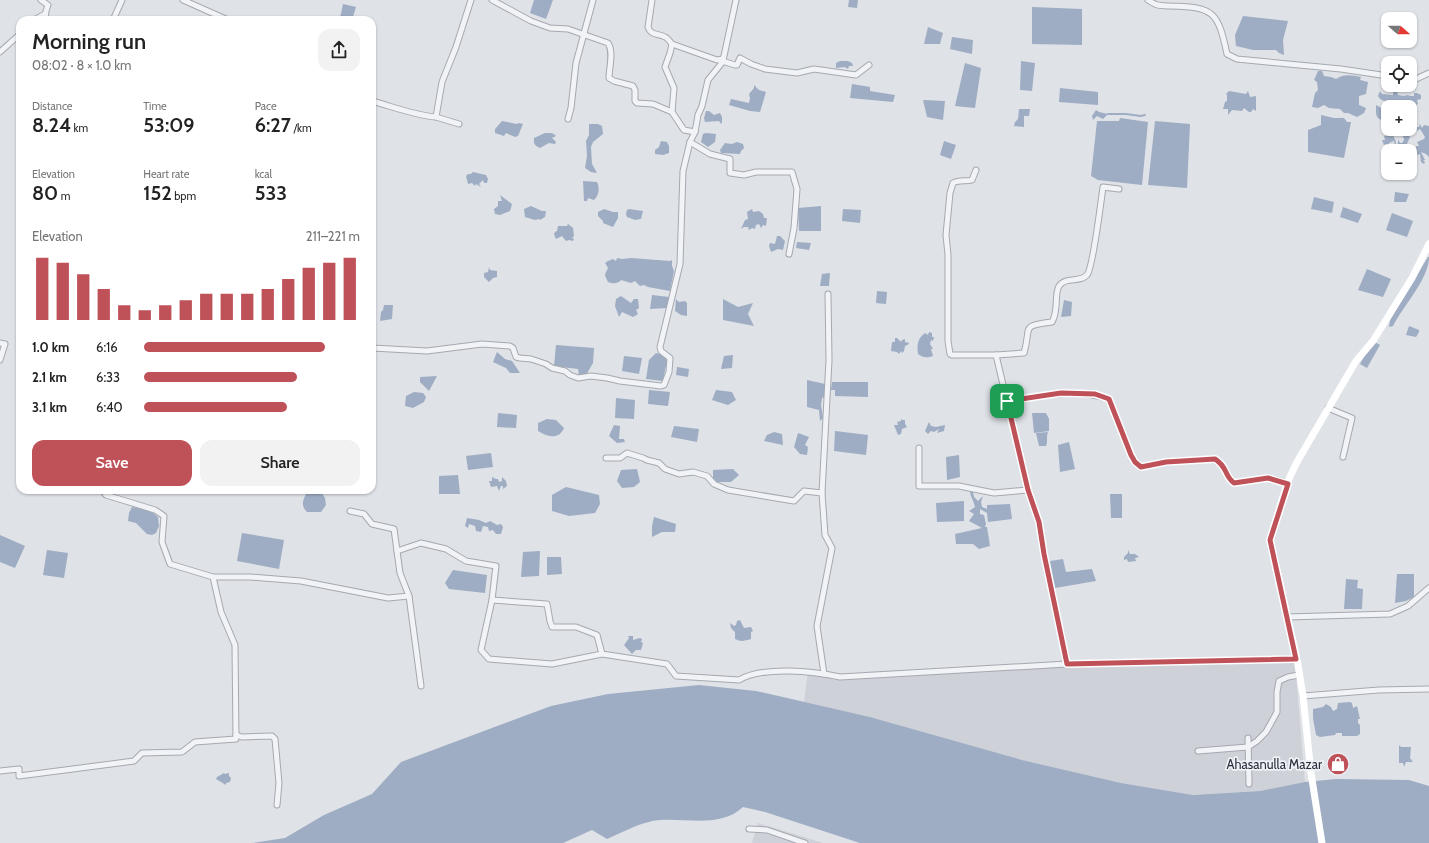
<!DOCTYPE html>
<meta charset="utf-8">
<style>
body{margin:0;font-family:Cabin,sans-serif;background:#f2f2f2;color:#222;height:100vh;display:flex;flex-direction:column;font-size:15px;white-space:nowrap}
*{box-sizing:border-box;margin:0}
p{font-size:13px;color:#767676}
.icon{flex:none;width:22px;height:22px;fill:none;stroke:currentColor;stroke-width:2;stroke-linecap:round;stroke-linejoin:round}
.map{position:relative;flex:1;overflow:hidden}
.drawer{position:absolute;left:16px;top:16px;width:360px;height:478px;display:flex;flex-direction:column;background:#fff;border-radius:12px;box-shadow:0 1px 3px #0004}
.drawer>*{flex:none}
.needle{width:26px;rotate:110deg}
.controls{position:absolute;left:1381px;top:12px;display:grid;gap:8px}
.controls a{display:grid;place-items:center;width:36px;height:36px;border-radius:8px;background:#fff;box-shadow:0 1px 3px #0004;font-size:20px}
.pin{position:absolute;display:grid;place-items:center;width:34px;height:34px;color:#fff;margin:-17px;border-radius:8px;box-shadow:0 2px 6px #0006}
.round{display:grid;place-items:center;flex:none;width:42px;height:42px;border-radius:12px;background:#f2f2f2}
.headline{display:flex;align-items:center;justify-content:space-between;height:68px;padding:0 16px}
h1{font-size:22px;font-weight:600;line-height:30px}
.stats{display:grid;grid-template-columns:repeat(3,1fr);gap:6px;height:68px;padding:4px 16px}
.stats div{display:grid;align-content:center}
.stats b{font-size:20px;font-weight:600}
.stats small{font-size:11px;font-weight:400}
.stats p{font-size:11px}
.chart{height:112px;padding:8px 16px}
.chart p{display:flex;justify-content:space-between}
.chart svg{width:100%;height:72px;margin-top:4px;stroke:#bf5159;stroke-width:6}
.primary-button{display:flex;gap:8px;margin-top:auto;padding:8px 16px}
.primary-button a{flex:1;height:46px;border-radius:12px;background:#bf5159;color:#fff;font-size:16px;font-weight:600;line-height:46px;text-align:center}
.primary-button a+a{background:#f2f2f2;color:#222}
ul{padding:0 16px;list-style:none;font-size:13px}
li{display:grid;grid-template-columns:64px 48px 1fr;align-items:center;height:30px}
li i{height:10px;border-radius:5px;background:#bf5159}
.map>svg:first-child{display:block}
</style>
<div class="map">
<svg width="1429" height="843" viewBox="0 0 1429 843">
<rect width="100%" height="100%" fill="#dfe2e7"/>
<!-- built -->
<g fill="#ced1d8">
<path d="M1295 661 1305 782 1260 791 1193 795 1121 783 1022 760 870 717 804 702 808 671 834 680 866 672 1014 666Z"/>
<path d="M758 823 823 843H752Z"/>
</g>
<!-- water -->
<g fill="#9eadc3">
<path d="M534 0H553L546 19 530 13Z"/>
<path d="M849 0H858L857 8 848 7Z"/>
<path d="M343 4 356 7 352 20H344L340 18Z"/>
<path d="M1032 7 1082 9V45L1032 44Z"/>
<path d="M1243 16 1288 21 1283 40 1284 55 1279 53 1276 50H1253L1236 46 1235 35Z"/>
<path d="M928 27 943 33 940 44H924Z"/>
<path d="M952 37 973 40 972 54 950 49Z"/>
<path d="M840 61H848L852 63 853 66H849L848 69 845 67 836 68V63Z"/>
<path d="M1021 61 1035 63 1032 91 1020 90Z"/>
<path d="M965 63 981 68 975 108 955 106Z"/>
<path d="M1318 71H1322L1324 76 1331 77 1336 79C1344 74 1351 75 1361 77L1360 80 1368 82 1366 94 1359 96V105L1366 108 1364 113 1357 117 1348 113H1344L1340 109 1329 108 1324 105 1318 108 1312 107 1315 93 1318 90 1317 82 1314 80Z"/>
<path d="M852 84 870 87V91L895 95 893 102 850 98Z"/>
<path d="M754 85 759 90 766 92 760 112 750 111 729 105 731 99 749 103 750 98 749 94 754 88Z"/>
<path d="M1060 88 1098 92V105L1059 102Z"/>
<path d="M1229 91 1246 94 1248 91 1250 97 1256 96V111L1253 109 1251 112H1249L1244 108 1242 111 1232 110 1228 115V109H1223L1225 102 1227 101V95L1226 94Z"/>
<path d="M1380 91 1382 94 1393 95V92H1397L1398 95 1404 96 1407 95 1411 96H1414V93H1417L1421 95V99L1417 100 1418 104 1415 106 1405 104 1398 106 1386 102 1380 99 1378 96Z"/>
<path d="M923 100 945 101 943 120 927 117Z"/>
<path d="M1376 105 1385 110 1384 111V114H1381L1383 117 1388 114 1386 122C1375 118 1376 116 1376 105Z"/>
<path d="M1019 109H1030L1029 116H1024V127L1014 126 1015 122 1018 119Z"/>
<path d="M1096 110 1099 112 1108 114 1103 119 1097 116 1093 120 1092 116Z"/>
<path d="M706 111H709L714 115 720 113 722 117V122L721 124 719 121 705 122 704 118Z"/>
<path d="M1321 115 1334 118H1344L1347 122H1351L1344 158 1308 152V130L1321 125Z"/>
<path d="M1120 118 1148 122 1142 185 1098 180 1091 176 1097 121H1119Z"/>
<path d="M502 121 517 124 519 123 523 124 518 136 515 137 506 133 504 136 495 133V129Z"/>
<path d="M1155 121 1190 124 1187 188 1148 185Z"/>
<path d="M589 124H598L602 126 603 134 593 142 591 147 592 164 597 173 591 172 585 168 587 156 586 141 589 135Z"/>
<path d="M1420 124 1422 128 1424 125 1429 126V157L1426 154 1421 152 1425 160H1423L1425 162 1424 164 1421 162 1420 154 1417 155 1416 153H1413V151L1416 149V146H1419L1417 142 1424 139 1425 137 1420 129 1417 131 1416 127H1419Z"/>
<path d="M545 133C549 133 553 132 556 136L552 138 556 142 555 144 549 143 540 148 536 146 534 143V138Z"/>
<path d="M706 133 716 134 715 142 708 147 701 142 703 134Z"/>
<path d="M1386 133 1393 135 1396 142 1395 146 1394 141 1389 143 1387 146 1386 144 1384 145 1382 140H1385L1384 136H1386Z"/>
<path d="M1409 135 1410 137 1406 146 1404 147 1402 145 1396 147 1398 143V139L1400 143H1402L1404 140 1403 136H1406Z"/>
<path d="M661 141 667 142 669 146V153L663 155 655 154V150L659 147Z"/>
<path d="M944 141 956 145 951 159 940 155Z"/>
<path d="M737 142 743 144 744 148 741 151 740 154 721 153 720 150 725 143 732 144Z"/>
<path d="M473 172 486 175 488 179 487 183H484L483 180 479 184 481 187 476 184 475 186 472 183 468 184 466 176 468 174H471Z"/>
<path d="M583 181 597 182C600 188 599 195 594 200L588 198 587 201H584Z"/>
<path d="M1395 192 1409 194 1406 202H1394Z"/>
<path d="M500 195 512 204 510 211 500 215 495 214 494 209 498 206V201H502Z"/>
<path d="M1314 197 1334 202 1332 213 1311 209Z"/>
<path d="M531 206 542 211H546L545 217 540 220 539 219 535 220 525 217 524 209Z"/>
<path d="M821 206V231H799L798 208Z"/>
<path d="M1343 207 1362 214 1358 223 1340 217Z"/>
<path d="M604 209 613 212H618V218L613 227 603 223V221L598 216V212Z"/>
<path d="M629 209 643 211 641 219 635 220 627 217 626 214 627 210Z"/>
<path d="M752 209 753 212 759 211 763 214 764 218H767L766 226 763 225 761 228 759 224 756 225 755 229 752 228 749 230 748 227H744L741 229 745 220 748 219 747 212Z"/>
<path d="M843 209 861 210 860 223 842 221Z"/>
<path d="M1392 213 1413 221 1407 237 1386 230Z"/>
<path d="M568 224 573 228 574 236 572 238 574 239 573 241 569 240 566 241 562 236 556 239 554 234 555 232 557 231 558 226H567Z"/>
<path d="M777 236H780L785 241 783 250 778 249 771 252 769 246 770 243 775 244Z"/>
<path d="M797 242 811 243 809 250 796 248Z"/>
<path d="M1428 257H1429C1429 279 1403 306 1393 326L1389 327 1390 320Z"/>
<path d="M617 258 622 259 631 258 670 261 672 260V266L674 271 670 291 648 287 644 285 640 286 635 281 631 283 621 280C618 284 613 284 608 282 604 273 604 277 608 268L605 263 608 261 613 259 616 261Z"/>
<path d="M489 267 490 270 497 271V277L493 278 489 282 484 277V273L488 272Z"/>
<path d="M1367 269 1391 279 1383 297 1358 290Z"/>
<path d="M830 273 829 286H820L822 274Z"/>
<path d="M877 291 887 292 886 304 876 303Z"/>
<path d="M652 295 669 297 667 308 650 309Z"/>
<path d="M621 296 631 303 634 299H638L639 308 636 310 638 314 633 317 622 312 619 317 615 306 616 299Z"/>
<path d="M676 299 679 302 685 301 687 303V316L681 315 675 311Z"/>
<path d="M723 299 738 307 753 303 748 314 754 326 723 320Z"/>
<path d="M1064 300 1072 302 1071 316 1061 317Z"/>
<path d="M384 305H393L392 319 380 321 381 312 383 310Z"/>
<path d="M1409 326 1419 330V332L1416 337 1406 335Z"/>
<path d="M929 332 932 333V337H934L933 341 931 340 930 344 933 349H931L933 356C927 358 923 358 918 354 917 345 917 339 925 333L928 335Z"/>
<path d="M895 338H897L901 342 902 340 905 339V342L909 343V344L905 346 904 351 902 353 901 351 899 354 897 352 891 351 892 342H895Z"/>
<path d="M1373 341 1380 345 1367 368 1360 364Z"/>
<path d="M556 345 594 348 593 363 586 375 579 376 578 369 554 366Z"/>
<path d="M497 352 505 359 512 361 520 373H510L506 368 493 362Z"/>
<path d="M656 353 660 354 667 360 663 381 646 379 649 360Z"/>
<path d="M733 355 732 368 721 369 724 356Z"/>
<path d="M624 356 642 358 639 374 622 371Z"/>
<path d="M677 367 689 369 688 377 676 375Z"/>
<path d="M437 376 429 391 420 382V377Z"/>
<path d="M807 380 825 384V397L822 398 821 405 823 418 820 421 819 410 807 407Z"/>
<path d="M832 382H868V397L835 396V390H831Z"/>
<path d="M649 390 670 392 668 406 648 404Z"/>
<path d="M716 390 732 392 736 400 728 405 712 400Z"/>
<path d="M414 392 423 393 426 397 424 402 413 408 405 406 406 396Z"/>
<path d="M616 398 635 400 634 419 615 418Z"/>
<path d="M498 413 517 415 516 428 497 427Z"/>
<path d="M1032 413H1046L1049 419V431L1034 433Z"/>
<path d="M901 418 902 420H905V424L907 427 902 429 901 434 898 435 894 425H898L897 422 901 421Z"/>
<path d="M547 419 556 420 564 428C559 440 547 437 538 431V423Z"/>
<path d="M929 422 931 426 936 427 945 425 944 431 937 433 939 429 934 432 931 431 928 434 925 431Z"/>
<path d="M614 425 620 426 619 439H624L625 442 617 443 609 436Z"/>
<path d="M674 426 699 429 697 442 671 437Z"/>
<path d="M835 431 868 435 866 455 834 451Z"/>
<path d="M774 432 782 434 783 445 764 441 767 435Z"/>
<path d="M1048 432C1046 437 1048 442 1046 446H1039L1036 433Z"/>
<path d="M798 433 809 437 805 445 808 447 807 455 800 454 794 447Z"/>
<path d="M1069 442 1075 469 1060 472 1058 445Z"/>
<path d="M491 453 493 467 468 470 466 456Z"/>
<path d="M959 455 960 477 947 480 946 457Z"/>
<path d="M637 469 640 482 634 487 622 488 617 481 621 470Z"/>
<path d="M733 469 739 475 731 482H717L713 478V470Z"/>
<path d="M458 475 460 494H439V476Z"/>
<path d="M492 477 496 479H498L499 482 502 481V477L506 481 507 486 503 489V486H501L499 491 497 486 491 487 489 481H492Z"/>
<path d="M566 487 599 495 600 504 595 513 569 516 552 511V495Z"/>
<path d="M308 491 321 492 325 498 326 505 321 512H307C300 505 303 499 308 491Z"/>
<path d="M970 492H973L974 497 978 501 983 496 981 502 982 507 987 509V505L1010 504 1012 519 988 522 987 513 980 509V514L984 515 986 524 985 527H987L990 546 979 549 973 544H956L955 534 982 528 969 521 974 514 969 511 975 507C974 501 971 498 970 492Z"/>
<path d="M1110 494H1122V518H1111Z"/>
<path d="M964 501V521L937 522 936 503Z"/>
<path d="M132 507 149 510 158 517 159 526 156 533 152 535 147 534 136 523 128 521 129 513Z"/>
<path d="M654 517 676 524 675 532H662L652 537V526Z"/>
<path d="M467 518 479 520 486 523 490 521 497 525 501 524 503 527 501 534H496L493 530 489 531 488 527 483 526 481 532 476 531 475 526 469 524 468 528 465 526Z"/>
<path d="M242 533 284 540 279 569 237 561Z"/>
<path d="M0 535 25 546 15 568 0 562Z"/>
<path d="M47 550 68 553 64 578 43 575Z"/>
<path d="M1128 550 1130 554H1135L1139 557 1135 558 1136 561 1128 562 1127 559 1124 560V557L1128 553Z"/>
<path d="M540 551 539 576 521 577 523 552Z"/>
<path d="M547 557H561L562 574 547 575Z"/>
<path d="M1063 559 1066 572 1092 569 1096 581 1055 588 1050 561Z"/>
<path d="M453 570 487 575 485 593 449 589 445 583Z"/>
<path d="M1397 574H1414V597L1406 601 1395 603Z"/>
<path d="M1346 579 1358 580 1357 588 1363 589 1362 609H1344Z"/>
<path d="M740 620 744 628 751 627 753 631 751 632V639C744 641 741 642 735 639V632L731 628 730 623 734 626 736 625 737 621Z"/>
<path d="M628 636H633V640L640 638 642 639 641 642 643 643 641 650H636L632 654 624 645 629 638Z"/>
<path d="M699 685 756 691 870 717 1022 760 1121 783 1193 795 1260 791 1305 782 1336 779 1409 780 1429 786V843H860L765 812 743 807C721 828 687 818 660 820 643 821 623 832 607 839L592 830 563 843H253L285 838 324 815 372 794 401 762 551 706 608 694Z"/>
<path d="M1350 702 1352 703 1353 708 1357 706 1360 719H1358V723L1360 725V734L1357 736H1342V733H1336L1335 735 1320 737 1316 735 1313 718V709L1323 707 1326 704 1331 707 1333 711 1337 709 1338 703Z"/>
<path d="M1399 745 1401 747H1411L1410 758 1413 762H1406L1404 767 1403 763H1399Z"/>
<path d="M224 773 225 774 229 773V776L231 778 230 782 226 783V785L216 779 217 777Z"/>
</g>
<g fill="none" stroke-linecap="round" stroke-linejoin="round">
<!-- stream -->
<path stroke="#9eadc3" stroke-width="2" d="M1108 114H1126L1141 116 1145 115"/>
<!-- minor casing -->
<g stroke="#a5a9b0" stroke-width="7">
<g id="minor">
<path d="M41 0 48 5 46 11 45 20"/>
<path d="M183 0 228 20"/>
<path d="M492 0 531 21 550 28 568 29 608 43C614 52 609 68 609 78L614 81 633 86 635 90V101L637 103 653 104 672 112"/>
<path d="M652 0 648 27C651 36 658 33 665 37 668 38 670 42 672 44L670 53 665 67 674 88 672 112 684 130 695 132"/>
<path d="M1148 0C1158 7 1159 5 1171 6 1214 7 1218 12 1227 54L1237 59 1341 69 1388 76"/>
<path d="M34 20 45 14"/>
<path d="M113 20 122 0"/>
<path d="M672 44 717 60 723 59"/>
<path d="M0 52 20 34"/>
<path d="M722 61 735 65H737L740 58 751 64 765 69 797 73 814 69 856 75 869 65"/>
<path d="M1410 79 1414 80 1429 73"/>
<path d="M372 101C394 107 413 115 436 117"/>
<path d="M568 119 571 108 576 63 593 0"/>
<path d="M459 124 436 117 442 82 456 47 471 0"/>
<path d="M690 142 710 154 730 159V173L744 175 756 172H792L797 189 794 228 789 254"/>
<path d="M976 170 972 180C966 182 960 179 953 183L950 193 946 235 948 255V341L950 354 952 355H996L1024 353C1032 327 1019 326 1052 322 1059 311 1054 294 1059 286 1066 276 1080 283 1087 275 1093 268 1101 201 1103 187L1119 189"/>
<path d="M0 343 5 344 0 360"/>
<path d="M372 348 427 351 482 344 510 346 513 348 516 357 520 358 531 359 546 364 552 368 565 371 570 375 578 378 591 376 607 378 620 381 661 386 664 385 669 372 670 358 661 351 660 347 680 264 683 171 690 142 695 132 698 115 702 106 708 80 721 64 724 56 736 0"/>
<path d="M996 355 1028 490 1039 522 1044 554 1067 664"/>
<path d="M1007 401C1041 396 1075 388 1109 399L1131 455 1135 462 1141 467 1166 462 1215 459C1228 467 1224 476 1234 483L1268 478 1287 483"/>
<path d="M1328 408 1352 418 1343 457"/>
<path d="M919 448V486H959L994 493 1028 490"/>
<path d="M606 458H620L627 453 643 458 647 460 659 463 665 469 679 474 693 472 707 476 714 484 728 490 794 501 804 491 822 493"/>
<path d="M397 551 421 543 446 549 466 561 496 566 492 600"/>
<path d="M213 577H250L301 581 388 598 409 596 400 573 394 529 372 524 364 514 350 511"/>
<path d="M409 596 421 686"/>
<path d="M1287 617 1390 614 1408 606 1429 588"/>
<path d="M602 654 597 635 576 627H552L550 621 547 604 492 600 481 650 489 659 552 664 602 654 667 664 676 676 739 680C763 666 813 671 840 677L1067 664 1297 659"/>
<path d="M824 674 817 626 832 548 825 535 822 493 829 360 828 294"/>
<path d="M1303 696 1379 690 1429 689"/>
<path d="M236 735 242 737 272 736 275 739 279 783 277 805"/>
<path d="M1248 738 1249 784"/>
<path d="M1198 751 1248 747 1257 741 1266 732 1277 712V692L1279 681 1288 677 1299 675"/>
<path d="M0 771 19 769V776L134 761 142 753 182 752 195 742 236 739 235 645 221 612 213 577 170 564 162 542 164 516 155 510 106 495 102 490"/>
<path d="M749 829 767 830 805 843"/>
</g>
</g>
<!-- minor -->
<use href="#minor" stroke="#f1f3f6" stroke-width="5"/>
<!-- secondary -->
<path stroke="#fff" stroke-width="7" d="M1322 843 1311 773 1303 696 1297 659 1270 540 1287 483 1297 462 1356 361 1373 341 1412 278 1429 244"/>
</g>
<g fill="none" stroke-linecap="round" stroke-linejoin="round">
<!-- route casing -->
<g stroke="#fff" stroke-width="8">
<path id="route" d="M1061 393 1095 394 1109 399 1131 455 1135 462 1141 467 1166 462 1215 459C1228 467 1224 476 1234 483L1268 478 1288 484 1270 540 1296 659 1067 664 1044 554 1039 522 1028 490 1007 401Z"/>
</g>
<!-- route -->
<use href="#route" stroke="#bf5159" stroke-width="5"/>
</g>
<!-- icons -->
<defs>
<g id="shop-disc" transform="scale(1.15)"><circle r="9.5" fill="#bf5159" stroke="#eef1f5"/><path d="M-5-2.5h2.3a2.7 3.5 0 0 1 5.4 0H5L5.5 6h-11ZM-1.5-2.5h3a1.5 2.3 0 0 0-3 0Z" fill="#fff"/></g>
</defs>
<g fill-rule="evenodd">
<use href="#shop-disc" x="1338" y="764"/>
</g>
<g text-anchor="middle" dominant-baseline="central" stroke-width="3.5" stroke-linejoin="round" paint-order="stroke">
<!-- poi labels -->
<g font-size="13" fill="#2a2f3c" stroke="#eef1f5" text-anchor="end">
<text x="1322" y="764">Ahasanulla Mazar</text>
</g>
</g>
</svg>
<div class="controls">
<a><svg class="needle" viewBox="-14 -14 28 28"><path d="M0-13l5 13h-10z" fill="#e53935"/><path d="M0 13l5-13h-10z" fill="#767676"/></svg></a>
<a><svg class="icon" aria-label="locate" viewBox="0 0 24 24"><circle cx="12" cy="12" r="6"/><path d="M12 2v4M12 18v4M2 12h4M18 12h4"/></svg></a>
<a>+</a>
<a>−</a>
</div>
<div class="pin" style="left:1007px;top:401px;background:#1e9e55"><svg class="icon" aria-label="arrive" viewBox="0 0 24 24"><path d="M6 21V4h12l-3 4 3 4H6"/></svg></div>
<section class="drawer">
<div class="headline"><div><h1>Morning run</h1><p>08:02 · 8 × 1.0 km</p></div><a class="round"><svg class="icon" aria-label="share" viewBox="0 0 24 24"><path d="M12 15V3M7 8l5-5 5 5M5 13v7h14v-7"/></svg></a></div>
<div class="stats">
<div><p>Distance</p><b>8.24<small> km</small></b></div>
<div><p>Time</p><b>53:09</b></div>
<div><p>Pace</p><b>6:27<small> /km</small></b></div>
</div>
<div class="stats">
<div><p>Elevation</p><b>80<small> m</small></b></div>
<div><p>Heart rate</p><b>152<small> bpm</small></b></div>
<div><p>kcal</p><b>533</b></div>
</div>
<div class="chart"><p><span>Elevation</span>211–221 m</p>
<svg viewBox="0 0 160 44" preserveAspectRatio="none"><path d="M5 44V6M15 44V9M25 44V16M35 44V25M45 44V35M55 44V38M65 44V35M75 44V32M85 44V28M95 44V28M105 44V28M115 44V25M125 44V19M135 44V12M145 44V9M155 44V6"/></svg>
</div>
<ul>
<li><b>1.0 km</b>6:16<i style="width:84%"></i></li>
<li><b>2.1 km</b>6:33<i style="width:71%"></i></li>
<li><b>3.1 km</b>6:40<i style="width:66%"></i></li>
</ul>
<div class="primary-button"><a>Save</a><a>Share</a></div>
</section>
</div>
